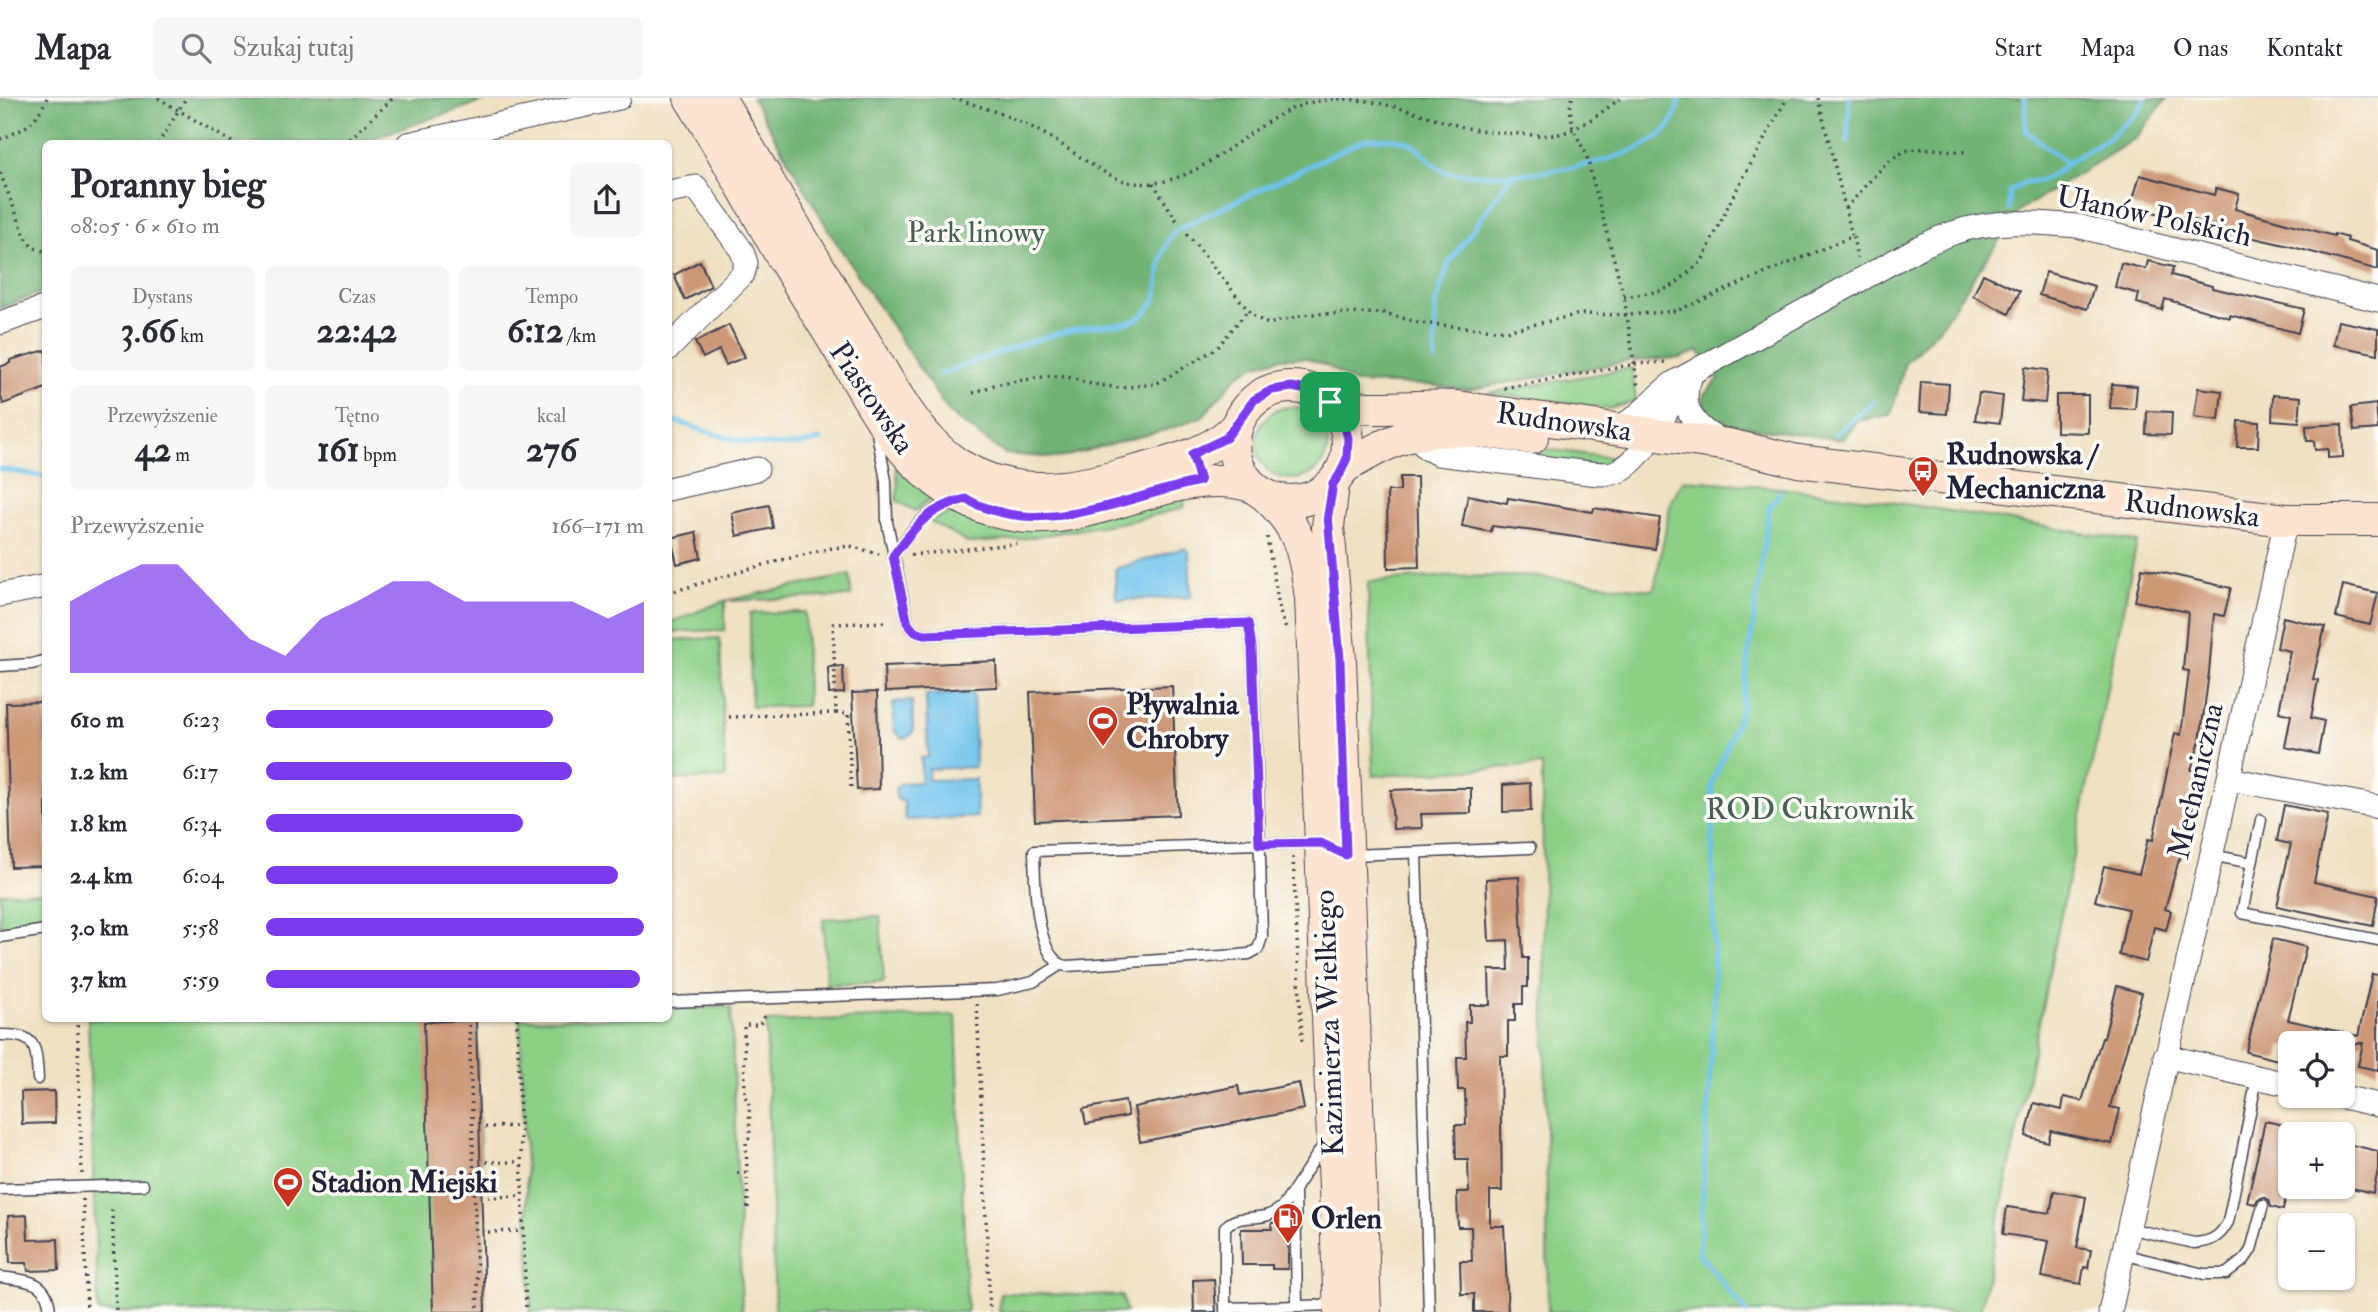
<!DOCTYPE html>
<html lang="pl">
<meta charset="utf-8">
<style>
body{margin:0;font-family:"IM FELL Double Pica",serif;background:#f7f7f7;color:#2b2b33;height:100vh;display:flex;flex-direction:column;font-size:26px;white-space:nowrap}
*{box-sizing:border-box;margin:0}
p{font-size:23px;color:#7c7c81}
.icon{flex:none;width:38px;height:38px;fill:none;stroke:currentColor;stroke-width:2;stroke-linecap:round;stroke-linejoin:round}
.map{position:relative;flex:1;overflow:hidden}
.drawer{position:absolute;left:42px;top:42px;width:630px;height:882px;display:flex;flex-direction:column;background:#fff;border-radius:10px;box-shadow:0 2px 5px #0004}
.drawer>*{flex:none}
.fabs{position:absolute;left:2278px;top:933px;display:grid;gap:14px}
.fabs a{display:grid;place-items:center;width:77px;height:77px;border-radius:10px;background:#fff;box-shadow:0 2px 5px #0004;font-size:35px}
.pin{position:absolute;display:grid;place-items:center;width:60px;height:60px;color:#fff;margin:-30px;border-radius:14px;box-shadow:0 4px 10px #0006}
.round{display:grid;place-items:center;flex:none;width:74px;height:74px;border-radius:10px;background:#f7f7f7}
.summary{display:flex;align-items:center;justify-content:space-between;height:119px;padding:0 28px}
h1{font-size:38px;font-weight:700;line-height:52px}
.stats{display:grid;grid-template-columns:repeat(3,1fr);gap:10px;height:119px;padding:7px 28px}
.stats div{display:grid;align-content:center;border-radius:10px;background:#f7f7f7;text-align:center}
.stats b{font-size:35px;font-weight:700}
.stats small{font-size:19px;font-weight:400}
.stats p{font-size:19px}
.chart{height:196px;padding:14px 28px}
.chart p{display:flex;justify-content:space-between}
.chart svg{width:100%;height:126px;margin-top:7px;fill:#7c3aed;opacity:.7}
ul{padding:0 28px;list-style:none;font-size:23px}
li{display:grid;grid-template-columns:112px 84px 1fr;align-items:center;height:52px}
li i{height:18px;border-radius:9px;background:#7c3aed}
header{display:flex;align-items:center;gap:42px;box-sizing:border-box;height:98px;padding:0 35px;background:#fff;border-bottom:2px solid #e1e1e2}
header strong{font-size:33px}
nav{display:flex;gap:38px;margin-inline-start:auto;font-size:24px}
.search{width:490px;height:63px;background:#f7f7f7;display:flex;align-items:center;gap:18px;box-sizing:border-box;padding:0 24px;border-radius:10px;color:#7c7c81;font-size:26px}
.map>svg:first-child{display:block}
</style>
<header>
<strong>Mapa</strong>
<div class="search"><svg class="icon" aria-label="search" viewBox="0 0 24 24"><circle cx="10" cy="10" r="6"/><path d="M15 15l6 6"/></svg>Szukaj tutaj</div>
<nav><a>Start</a><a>Mapa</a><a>O nas</a><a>Kontakt</a></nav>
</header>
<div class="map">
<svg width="2378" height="1214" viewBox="0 0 2378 1214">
<rect width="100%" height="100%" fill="#fdfcf7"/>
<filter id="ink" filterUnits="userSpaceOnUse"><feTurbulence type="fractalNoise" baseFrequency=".0143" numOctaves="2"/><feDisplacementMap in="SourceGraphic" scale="14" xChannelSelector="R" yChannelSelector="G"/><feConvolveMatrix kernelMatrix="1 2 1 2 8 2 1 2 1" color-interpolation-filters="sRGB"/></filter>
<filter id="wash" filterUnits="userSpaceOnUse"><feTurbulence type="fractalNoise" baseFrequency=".00686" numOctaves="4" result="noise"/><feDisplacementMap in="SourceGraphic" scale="28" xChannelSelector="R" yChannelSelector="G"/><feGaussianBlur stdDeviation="1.57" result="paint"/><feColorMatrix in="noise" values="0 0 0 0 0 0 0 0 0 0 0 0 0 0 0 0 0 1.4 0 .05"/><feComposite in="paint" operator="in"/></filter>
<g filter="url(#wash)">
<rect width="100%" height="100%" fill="#efe1c2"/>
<!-- green -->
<g fill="#8ccf87" stroke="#577861" stroke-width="2">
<path d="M1632 270 1636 303 1609 311 1487 295Z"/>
<circle cx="1292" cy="345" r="36"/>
<path d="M1436 344 1545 351 1624 361 1604 370Z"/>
<path d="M896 367 932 399 915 413 896 402 898 389Z"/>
<path d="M1683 382C1835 391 1986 419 2137 444L1980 1214H1548L1542 667 1373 678 1368 484 1436 479 1527 478 1654 492 1671 403Z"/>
<path d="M1185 397 1184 410 1131 423 1014 442 968 445 930 423 952 414Z"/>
<path d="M850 477 851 498 725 503V532L669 534V525L724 503Z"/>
<path d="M805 514 807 608 751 609 750 515Z"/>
<path d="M720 540 725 680 669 682V542Z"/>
<path d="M45 794V823L0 829V795Z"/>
<path d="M880 818 884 884 826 887 823 821Z"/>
<path d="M731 909 742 1214H531L520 921 668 920 669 911Z"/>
<path d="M956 917 967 1214H775L766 924Z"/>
<path d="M453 920 456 923 476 922 485 1214H98L88 921Z"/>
<path d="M1000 1195 1122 1198 1126 1214H999Z"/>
</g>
<!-- forest -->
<g fill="#71b274" stroke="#4a6a58" stroke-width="2">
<path d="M0 0H493L358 45 46 46 45 193 0 210Z"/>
<path d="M752 0H2167L2136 40 2019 113 1940 229 1905 265 1891 317 1857 323 1843 342 1730 327 1710 317 1703 305 1704 296 1719 281 1698 253 1681 260 1630 263 1467 292 1431 287 1355 285 1327 268 1306 260H1281L1256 267 1238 277 1203 318 1176 329 1059 360 1005 356 949 315 832 138Z"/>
</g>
<!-- water -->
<g fill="#6ec3eb" stroke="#487293" stroke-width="2">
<path d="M1184 450 1189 453 1191 499 1120 502 1116 500 1115 471Z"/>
<path d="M973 595 975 669 928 671V682L975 681 977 719 905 722 904 704 897 701 895 691 901 685 921 684V660L928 659 926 597Z"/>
<path d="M912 603 913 634 907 640H902L894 632 893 604Z"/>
</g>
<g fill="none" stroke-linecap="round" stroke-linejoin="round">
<!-- stream -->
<g stroke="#6ec3eb" stroke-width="5">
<path d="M2025 0 2026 33 2067 65"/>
<path d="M1848 44 1849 0"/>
<path d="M2009 111 2010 93 2026 84 2039 83 2061 72 2067 65 2107 41 2138 14 2145 0"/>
<path d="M1435 263V208L1449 165 1513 75"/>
<path d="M940 276C990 259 1042 236 1094 228 1115 225 1134 229 1149 211 1166 192 1151 159 1176 132L1365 41C1378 41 1396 39 1408 44 1422 51 1431 68 1446 74 1452 76 1461 75 1468 76 1518 81 1626 68 1664 34 1674 26 1676 11 1680 0"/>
<path d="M668 321C720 337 765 358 820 342"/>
<path d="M1835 336 1874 304"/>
<path d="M0 371 46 379"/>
<path d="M1746 1214 1699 1156 1714 907 1712 685 1741 613 1769 410 1780 394"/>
</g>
</g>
<g id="blocks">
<!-- building -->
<g fill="#cc9878">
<path d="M2140 77 2214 97 2216 90 2239 96 2235 111 2334 138V136L2348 140 2347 143 2378 152V172L2289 148 2232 135 2231 137 2217 133 2218 129 2183 119 2182 122 2131 108Z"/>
<path d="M700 163 711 188 685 202 674 177Z"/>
<path d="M2148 163 2173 169 2171 177 2212 188V190L2304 211 2298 235 2230 217V220L2165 201 2162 212 2137 205 2139 196 2115 189 2121 165 2146 171Z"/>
<path d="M2046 174 2094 188 2087 211 2039 197Z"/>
<path d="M1983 176 2020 193 2009 216 1973 198Z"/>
<path d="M2338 223 2378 231V256L2333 247Z"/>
<path d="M729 227 745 259 726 267 719 252 703 260 695 244Z"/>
<path d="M46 252V290L3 306 0 295V269L10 265V262Z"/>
<path d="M2025 269 2048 272 2045 305 2021 303Z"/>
<path d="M1921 284 1949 286 1947 316 1919 314Z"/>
<path d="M2112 286 2137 288 2135 311 2110 310Z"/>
<path d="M2198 290 2222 293 2219 322 2194 319Z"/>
<path d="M1979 295 2003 298 2000 325 1975 322Z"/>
<path d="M2056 297H2088V335L2056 334Z"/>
<path d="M2273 297 2301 299 2299 324 2272 322Z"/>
<path d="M2376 306 2378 331 2354 333 2351 309Z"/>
<path d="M2147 313 2172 314 2171 337 2146 336Z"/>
<path d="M2238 323 2259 324 2258 349H2237Z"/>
<path d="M2342 326 2343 359 2328 360V351L2315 352 2314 343H2307L2306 328Z"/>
<path d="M1400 379H1417L1419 469 1388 470 1387 398 1388 393H1400Z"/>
<path d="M1468 397 1507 405 1508 400 1593 414 1594 410 1660 420 1655 451 1534 433 1492 428 1491 434 1462 428Z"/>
<path d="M769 407 773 430 737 438 732 415Z"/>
<path d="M696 434 701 460 677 466 671 440Z"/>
<path d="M2142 470 2231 490 2224 518 2214 516 2209 575 2200 643 2191 672 2200 674 2189 726 2165 811 2171 813 2166 832 2154 829 2146 864 2119 857 2128 811 2095 803 2104 768 2139 776 2148 741 2153 742 2175 635 2181 637 2189 573 2183 572 2188 514 2135 503Z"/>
<path d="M2343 487 2378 495 2370 527 2336 519Z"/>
<path d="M2283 519 2325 529 2313 581 2318 582 2311 620 2324 623 2318 656 2285 649 2291 617 2279 614 2290 553 2277 550Z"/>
<path d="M996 563 997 589 885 594 884 568Z"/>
<path d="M843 568 844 595 829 596 828 569Z"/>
<path d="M1172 588 1178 717 1035 723 1030 594Z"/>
<path d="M877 594 879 691 857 692 852 595Z"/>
<path d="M46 604V768L11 769 6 605Z"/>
<path d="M1530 685 1531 713 1503 714V687Z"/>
<path d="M1447 690H1471V715L1421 716 1422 730 1393 731 1391 692Z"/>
<path d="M2284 707 2328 716 2314 784 2378 798 2373 828 2277 808 2291 746 2277 743Z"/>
<path d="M1519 779 1523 860H1528V889H1523V906H1515V923H1508V958H1500L1502 1093H1490V1128H1504L1508 1214H1474V1196H1461L1460 1163H1472L1471 1129H1458L1457 1094H1469L1468 1061H1456L1455 1027H1466L1465 992H1458L1457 959H1466L1465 924H1470V907H1490L1489 872H1509L1508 842 1489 843 1486 781Z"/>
<path d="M2273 841 2306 849 2288 922 2358 938 2372 876 2378 877V972L2358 968 2363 945H2291V948L2282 947 2278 962 2246 954Z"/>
<path d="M2117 888 2142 895 2110 1009 2120 1011 2112 1046 2051 1033 2048 1044 2026 1038 2034 1005 2062 1012 2064 999 2082 1003 2102 940H2104Z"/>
<path d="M476 922 485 1214H433L424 924Z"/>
<path d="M1299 985 1304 1011 1140 1044 1134 1009 1238 988 1240 997Z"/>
<path d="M54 993 55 1025 22 1026 21 994Z"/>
<path d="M1125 1003 1128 1018 1086 1026 1083 1011Z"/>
<path d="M2265 1023 2284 1027 2283 1032 2291 1033V1078L2283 1112 2271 1109 2269 1102 2264 1099 2258 1101 2255 1106 2247 1104Z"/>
<path d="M2343 1045 2378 1053V1072L2373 1095 2343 1088Z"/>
<path d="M2054 1093 2086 1099 2077 1150 2091 1152 2088 1170 2084 1169 2081 1186 2042 1179 2049 1143 2003 1136 2007 1109 2050 1115Z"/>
<path d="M27 1117 28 1142 58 1141 59 1172 28 1173 27 1165H10L8 1118Z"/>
<path d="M1288 1124V1171H1272V1167H1242L1241 1131H1272V1125Z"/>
<path d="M1214 1181 1216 1214H1194L1193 1182Z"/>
</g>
</g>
</g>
<g filter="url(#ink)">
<use href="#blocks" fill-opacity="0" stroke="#413f4f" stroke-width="2"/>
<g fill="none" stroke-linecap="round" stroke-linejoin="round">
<!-- lane casing -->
<g stroke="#413f4f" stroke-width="13">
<g id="lane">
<path d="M877 335 886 383 887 424 908 526 915 534 925 537 1248 525 1252 549 1259 720 1262 839 1258 851 1249 856 1238 857 1067 868C1034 863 1035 780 1034 753L1259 746 1317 745"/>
<path d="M893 458C910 435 926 410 955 404"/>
<path d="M0 568 32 566 46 562"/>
<path d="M1416 755 1429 1214"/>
<path d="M1351 757 1530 750"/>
<path d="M2211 757 2252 765 2261 722"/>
<path d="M2252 765 2242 815 2378 842"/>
<path d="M0 839 46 832"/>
<path d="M668 904 997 892 1033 884 1060 867"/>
<path d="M0 937C37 936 36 948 38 981"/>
<path d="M0 1091 143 1087"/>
<path d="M1295 1092 1297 1207"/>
<path d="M2128 1130 2194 1145C2211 1144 2220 1139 2228 1124L2257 980"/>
<path d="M2122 1156 2204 1176H2226L2244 1162 2251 1152 2263 1107"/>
<path d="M0 1179C27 1183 48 1181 50 1214"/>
<path d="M1225 1210 1337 1207"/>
<path d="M1225 1214V1129C1242 1112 1263 1128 1284 1107L1326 1043"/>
</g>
</g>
<!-- street casing -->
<g stroke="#413f4f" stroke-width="25">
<g id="street">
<path d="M408 46 619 0"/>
<path d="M668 94 696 89 742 153 746 165 743 176 668 251"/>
<path d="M0 225 46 209"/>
<path d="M1690 281C1677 310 1697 332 1723 344"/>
<path d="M1612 331C1639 324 1652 299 1675 284L1918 150C1929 145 1941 139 1953 135 1991 121 2037 124 2077 128L2378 202"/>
<path d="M1413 337 1428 351 1438 356 1589 375C1598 376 1607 377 1616 374 1647 362 1669 303 1689 278"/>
<path d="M668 391 757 371"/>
<path d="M0 497 46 488"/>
<path d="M2229 681 2378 709"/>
<path d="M2165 958 2291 987"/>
<path d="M2338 998 2378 1007"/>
<path d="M2110 1214 2286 422"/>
</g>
</g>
<!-- secondary casing -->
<g stroke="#413f4f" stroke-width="34">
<g id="secondary">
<path d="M690 0C721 49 749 101 778 152 799 187 821 221 842 256 866 296 889 342 924 373 952 399 990 417 1029 419 1105 424 1176 366 1252 388"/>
<path d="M719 0C767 80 813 162 863 241 888 282 917 341 959 367 1011 399 1066 393 1122 377 1158 367 1213 357 1237 327"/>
<circle cx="1291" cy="346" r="57"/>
<path d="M1330 304C1372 316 1414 306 1457 309L1729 347 1798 363 2286 422H2378"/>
<path d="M1343 370C1360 360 1378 349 1397 342 1438 325 1489 334 1532 340"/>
<path d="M1333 386 1328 429 1340 562 1365 1214"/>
<path d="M1266 398C1300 430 1305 454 1311 500L1340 1214"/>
</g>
</g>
<!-- path -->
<g stroke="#413f4f" stroke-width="3.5" stroke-dasharray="2 5" stroke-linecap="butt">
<path d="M158 0 235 46"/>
<path d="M953 0C982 9 1011 18 1037 32 1064 45 1107 83 1134 85 1203 92 1248 22 1308 5 1317 3 1326 2 1335 1 1379 0 1421 17 1463 29 1481 33 1502 35 1521 36 1534 37 1549 39 1563 35 1583 29 1605 12 1621 0"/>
<path d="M1572 0 1570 10 1573 31 1586 56 1624 199 1638 290"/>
<path d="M1818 0 1852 137"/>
<path d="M0 41C26 31 35 26 47 0"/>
<path d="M158 46 186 0"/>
<path d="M345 46 393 0"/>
<path d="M0 75 25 138 32 149 46 154"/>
<path d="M1153 85 1177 123"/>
<path d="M1846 110C1861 94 1885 61 1906 53 1920 48 1950 53 1966 54"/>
<path d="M1187 136 1252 217 1268 226 1308 216 1384 215 1420 225 1506 233 1580 216 1627 217 1676 213 1853 138 1857 160"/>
<path d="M1624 199 1661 193 1674 187 1702 163 1732 100 1787 0"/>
<path d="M1504 290 1635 266 1665 264"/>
<path d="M973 295 994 287 1048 278 1068 279 1086 285 1120 290 1156 286 1217 250 1248 212"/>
<path d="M1267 439 1280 514 1287 534"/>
<path d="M911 457 1022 445"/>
<path d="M668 495 770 465 832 450 850 448 879 456"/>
<path d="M836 615H848L851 692"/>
<path d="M729 619 836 615 833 526 886 524"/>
<path d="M1293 759 1302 943"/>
<path d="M977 906 990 1214"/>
<path d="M77 920 82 1076"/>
<path d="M469 920 478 1214"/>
<path d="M517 920 526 1214"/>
<path d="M485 1029 520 1028"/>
<path d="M486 1064H521"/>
<path d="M737 1075H747"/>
<path d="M488 1099 522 1098"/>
<path d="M83 1101 87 1214"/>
<path d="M748 1110 746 1043 750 1039 749 1004 745 999 744 927H759L764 920V913"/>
<path d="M112 1112 116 1214"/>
<path d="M488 1134 523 1133"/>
</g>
<!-- lane -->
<use href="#lane" stroke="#fff" stroke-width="10"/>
<!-- street -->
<use href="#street" stroke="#fff" stroke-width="23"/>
<!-- secondary -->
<use href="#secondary" stroke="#fde4d0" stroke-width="32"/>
</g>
</g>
<g fill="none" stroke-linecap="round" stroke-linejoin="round" filter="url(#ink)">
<!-- route casing -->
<g stroke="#fff" stroke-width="14">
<path id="route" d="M1292 289 1312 293 1330 304 1342 320 1348 340 1347 360 1340 376 1333 386 1328 417 1340 562 1346 757 1321 745 1259 746 1252 549 1248 525 925 537 915 534 908 526 893 458C916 428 927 410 966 401 1042 443 1123 399 1200 383L1192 356 1226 340 1254 302 1272 292Z"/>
</g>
<!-- route -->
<use href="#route" stroke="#7c3aed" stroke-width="9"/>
</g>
<!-- icons -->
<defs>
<g id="bus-pin" transform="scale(1.575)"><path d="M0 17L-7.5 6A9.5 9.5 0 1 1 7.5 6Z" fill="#c8321e" stroke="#fdfcf7"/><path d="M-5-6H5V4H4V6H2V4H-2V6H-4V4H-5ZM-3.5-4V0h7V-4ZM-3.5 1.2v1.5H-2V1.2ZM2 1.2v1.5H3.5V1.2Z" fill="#fff"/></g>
<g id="stadium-pin" transform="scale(1.575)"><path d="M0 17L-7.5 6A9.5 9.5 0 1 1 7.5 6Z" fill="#c8321e" stroke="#fdfcf7"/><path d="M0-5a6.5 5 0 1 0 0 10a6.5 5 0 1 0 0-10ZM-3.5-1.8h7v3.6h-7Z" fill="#fff"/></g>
<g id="fuel-pin" transform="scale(1.575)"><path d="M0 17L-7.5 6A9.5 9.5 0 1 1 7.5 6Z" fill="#c8321e" stroke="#fdfcf7"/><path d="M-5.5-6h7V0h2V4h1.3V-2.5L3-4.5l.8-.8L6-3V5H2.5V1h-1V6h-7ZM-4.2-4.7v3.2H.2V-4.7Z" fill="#fff"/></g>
</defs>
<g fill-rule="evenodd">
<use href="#bus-pin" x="1923" y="373"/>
<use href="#stadium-pin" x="1103" y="623"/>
<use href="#stadium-pin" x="288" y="1084"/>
<use href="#fuel-pin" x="1288" y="1120"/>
</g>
<g text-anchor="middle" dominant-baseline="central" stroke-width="7" stroke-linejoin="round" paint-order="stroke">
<!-- street labels -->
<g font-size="30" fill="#22223b" stroke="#fdfcf7">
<text transform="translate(2154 118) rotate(12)">Ułanów Polskich</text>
<text transform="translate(872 300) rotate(56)">Piastowska</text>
<text transform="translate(1564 324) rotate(8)">Rudnowska</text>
<text transform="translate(2192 411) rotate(7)">Rudnowska</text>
<text transform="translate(2196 683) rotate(-77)">Mechaniczna</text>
<text transform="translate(1329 925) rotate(-92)">Kazimierza Wielkiego</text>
</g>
<!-- park labels -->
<g font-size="30" fill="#475f56" stroke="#fdfcf7">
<text x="976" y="134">Park linowy</text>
<text x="1810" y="711">ROD Cukrownik</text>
</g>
<!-- poi labels -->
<g font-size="30" font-weight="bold" fill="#22223b" stroke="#fdfcf7" text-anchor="start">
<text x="1946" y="356">Rudnowska /<tspan x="1946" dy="34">Mechaniczna</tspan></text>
<text x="1126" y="606">Pływalnia<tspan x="1126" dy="34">Chrobry</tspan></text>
<text x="311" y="1084">Stadion Miejski</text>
<text x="1311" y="1120">Orlen</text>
</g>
</g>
</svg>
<div class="fabs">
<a><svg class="icon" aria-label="locate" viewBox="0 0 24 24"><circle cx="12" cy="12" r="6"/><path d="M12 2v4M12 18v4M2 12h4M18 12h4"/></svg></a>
<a>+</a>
<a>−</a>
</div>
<div class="pin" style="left:1330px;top:304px;background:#1e9e55"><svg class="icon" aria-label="arrive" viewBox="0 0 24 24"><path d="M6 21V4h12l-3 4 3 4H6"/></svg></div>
<section class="drawer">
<div class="summary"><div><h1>Poranny bieg</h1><p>08:05 · 6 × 610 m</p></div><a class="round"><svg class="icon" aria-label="share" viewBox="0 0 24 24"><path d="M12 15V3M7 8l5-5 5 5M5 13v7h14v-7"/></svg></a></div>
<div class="stats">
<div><p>Dystans</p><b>3.66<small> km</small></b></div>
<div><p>Czas</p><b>22:42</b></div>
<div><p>Tempo</p><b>6:12<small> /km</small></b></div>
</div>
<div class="stats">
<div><p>Przewyższenie</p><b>42<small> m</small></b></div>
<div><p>Tętno</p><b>161<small> bpm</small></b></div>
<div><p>kcal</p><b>276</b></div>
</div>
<div class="chart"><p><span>Przewyższenie</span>166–171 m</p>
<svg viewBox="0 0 160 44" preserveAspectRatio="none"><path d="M0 44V19L10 12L20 6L30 6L40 19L50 32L60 38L70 25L80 19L90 12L100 12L110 19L120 19L130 19L140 19L150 25L160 19V44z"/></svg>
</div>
<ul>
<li><b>610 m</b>6:23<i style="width:76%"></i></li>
<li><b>1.2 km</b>6:17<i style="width:81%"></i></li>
<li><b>1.8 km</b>6:34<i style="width:68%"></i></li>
<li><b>2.4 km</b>6:04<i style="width:93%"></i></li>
<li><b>3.0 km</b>5:58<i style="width:100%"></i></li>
<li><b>3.7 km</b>5:59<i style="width:99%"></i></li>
</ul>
</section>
</div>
